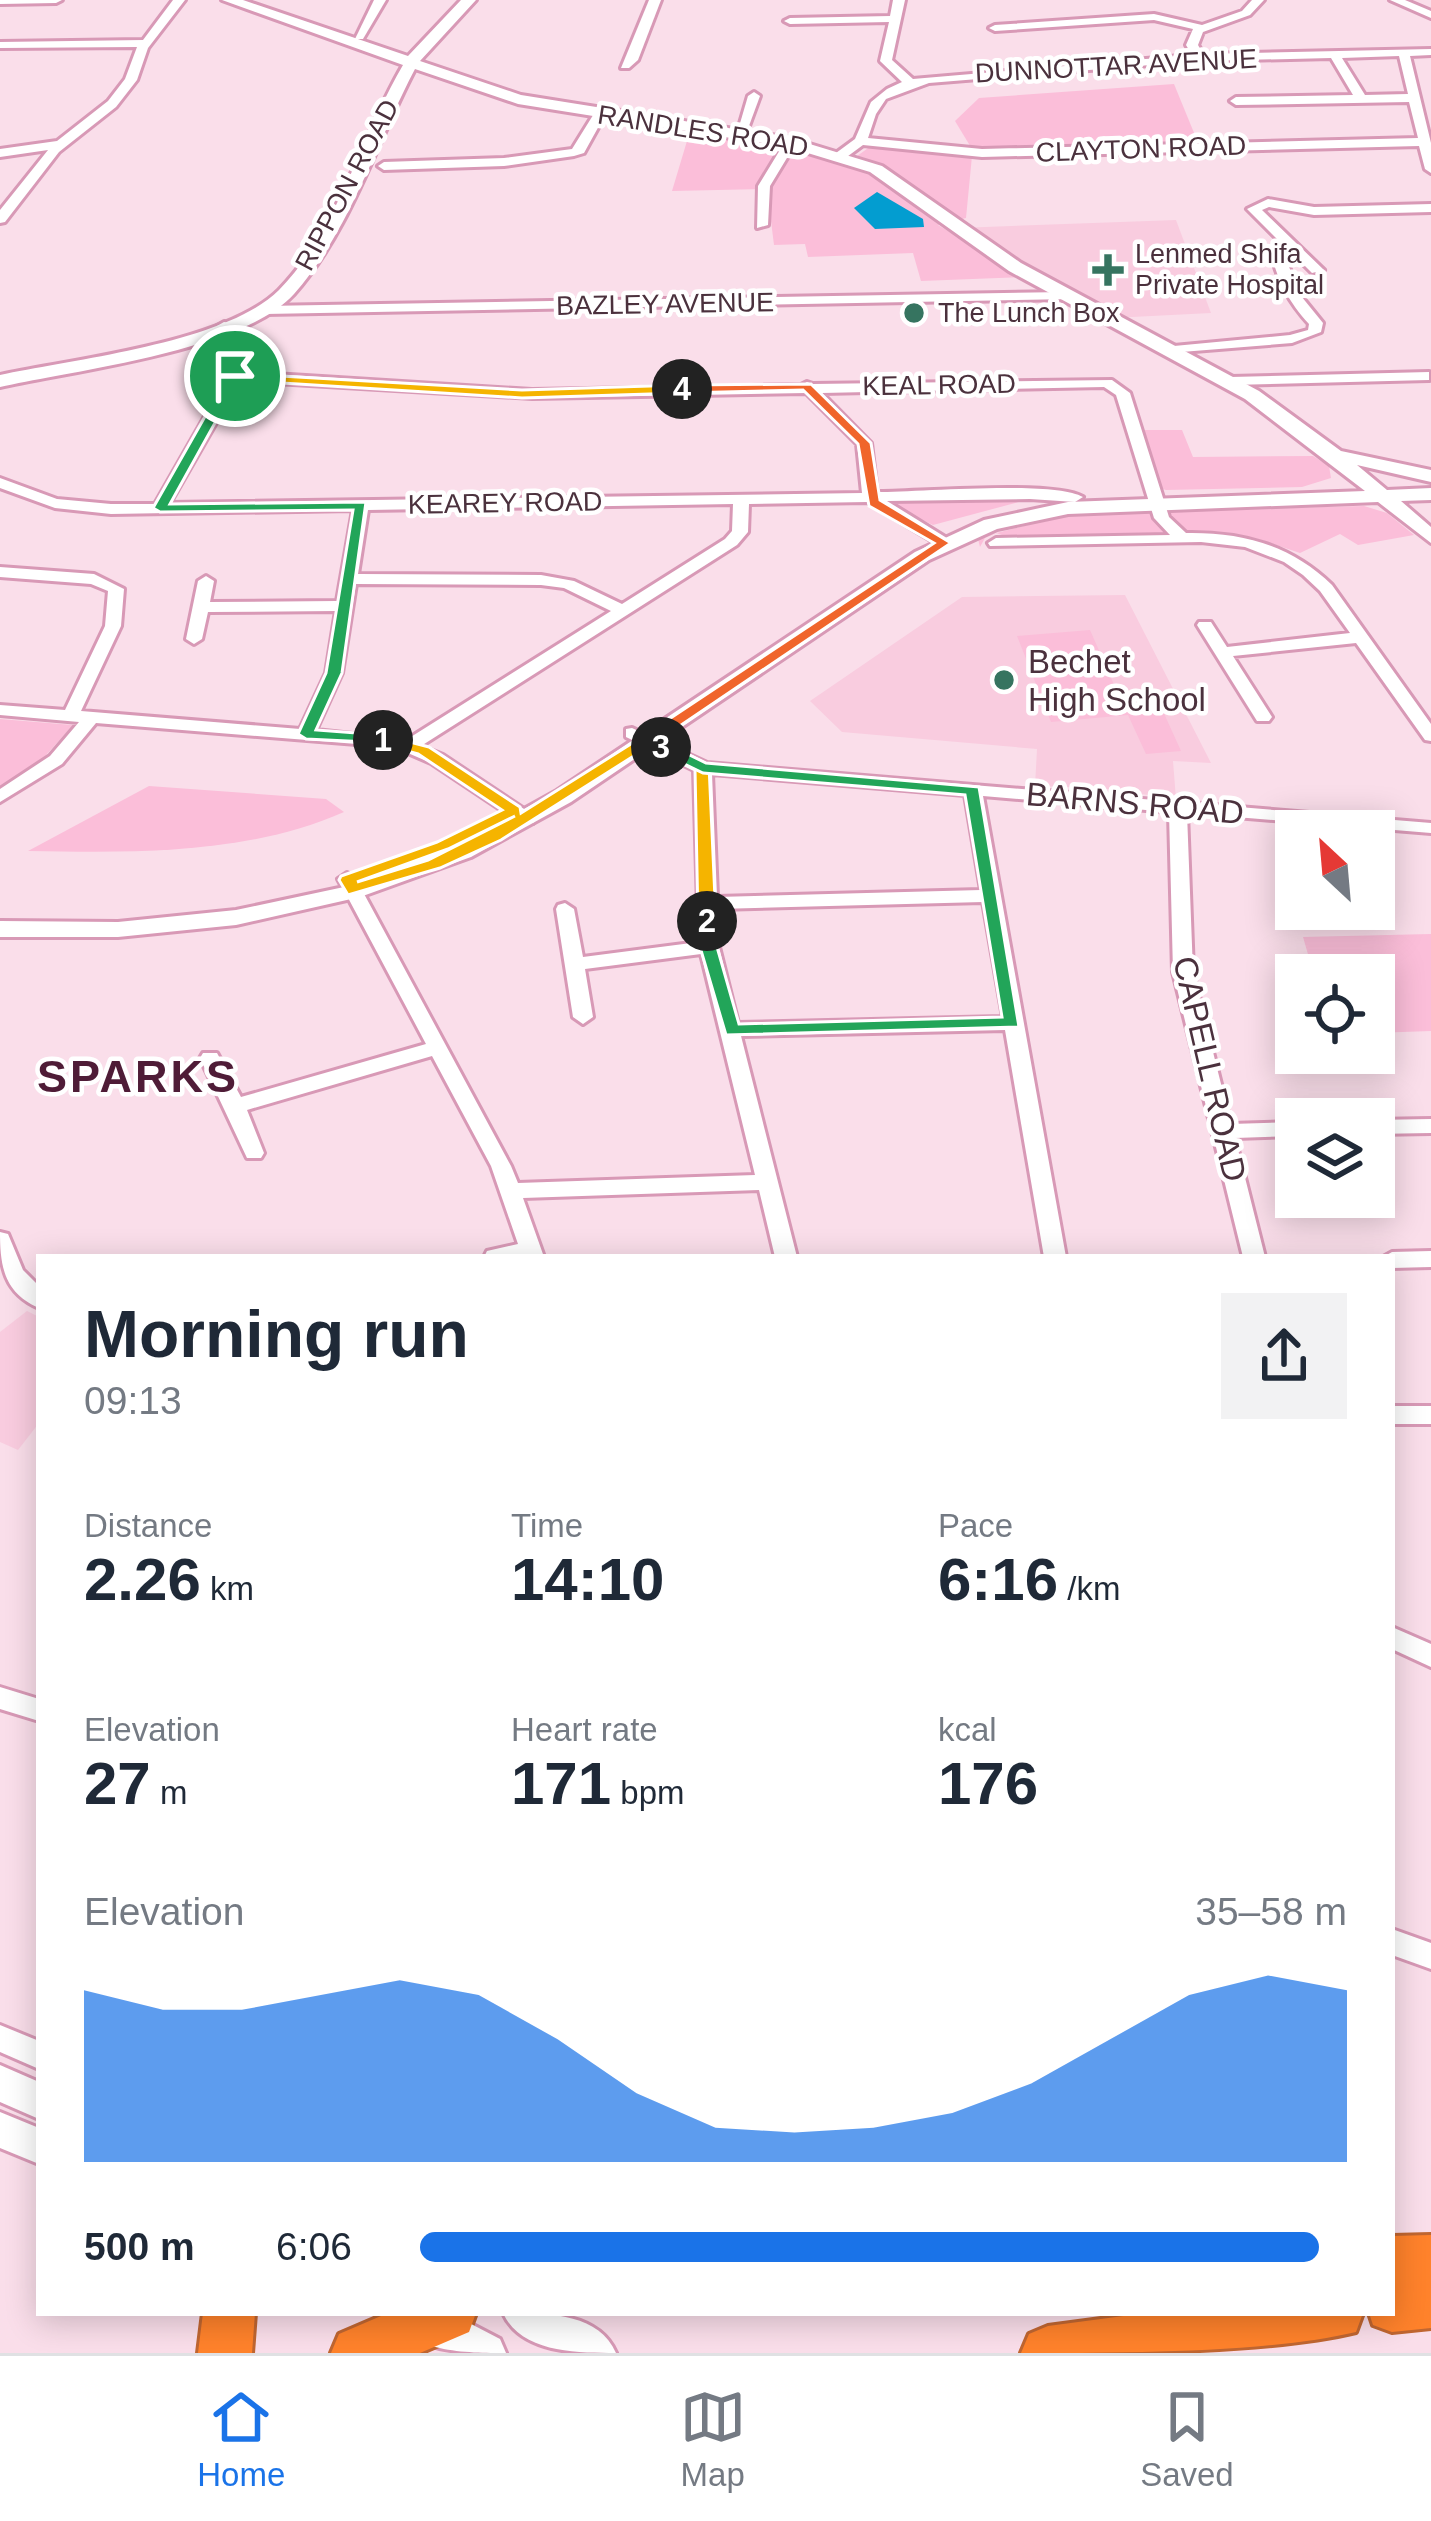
<!DOCTYPE html>
<meta charset="utf-8">
<style>
body{margin:0;font-family:Arial,sans-serif;background:#f2f2f3;color:#1f2937;height:100vh;display:flex;flex-direction:column;font-size:45px;white-space:nowrap}
*{box-sizing:border-box;margin:0}
p{font-size:39px;color:#747a83}
.icon{flex:none;width:66px;height:66px;fill:none;stroke:currentColor;stroke-width:2;stroke-linecap:round;stroke-linejoin:round}
.map{position:relative;flex:1;overflow:hidden}
.side{position:absolute;left:36px;top:1254px;width:1359px;height:1062px;display:flex;flex-direction:column;background:#fff;border-radius:0px;box-shadow:0 6px 30px #0003}
.side>*{flex:none}
.needle{width:78px;rotate:334deg}
.buttons{position:absolute;left:1275px;top:810px;display:grid;gap:24px}
.buttons a{display:grid;place-items:center;width:120px;height:120px;border-radius:0px;background:#fff;box-shadow:0 6px 30px #0003;font-size:60px}
.pin{position:absolute;display:grid;place-items:center;width:102px;height:102px;color:#fff;margin:-51px;border:6px solid #fff;border-radius:50%;box-shadow:0 3px 12px #0007}
.km{position:absolute;width:60px;height:60px;margin:-30px;border-radius:50%;background:#222;color:#fff;font-size:33px;line-height:60px;text-align:center}
.round{display:grid;place-items:center;flex:none;width:126px;height:126px;border-radius:0px;background:#f2f2f3}
.overview{display:flex;align-items:center;justify-content:space-between;height:204px;padding:0 48px}
h1{font-size:66px;font-weight:700;line-height:90px}
.metrics{display:grid;grid-template-columns:repeat(3,1fr);gap:18px;height:204px;padding:12px 48px}
.metrics div{display:grid;align-content:center}
.metrics b{font-size:60px;font-weight:700}
.metrics small{font-size:33px;font-weight:400}
.metrics p{font-size:33px}
.chart{height:336px;padding:24px 48px}
.chart p{display:flex;justify-content:space-between}
.chart svg{width:100%;height:216px;margin-top:12px;fill:#1a73e8;opacity:.7}
ul{padding:0 48px;list-style:none;font-size:39px}
li{display:grid;grid-template-columns:192px 144px 1fr;align-items:center;height:90px}
li i{height:30px;border-radius:15px;background:#1a73e8}
.tab-bar{display:flex;justify-content:space-around;align-items:center;height:168px;border-top:3px solid #e0e1e3;background:#fff;font-size:33px;color:#747a83}
.tab-bar a{display:grid;justify-items:center;gap:6px}
.tab-bar .current{color:#1a73e8}
.map>svg:first-child{display:block}
</style>
<div class="map">
<svg width="1431" height="2353" viewBox="0 0 1431 2353">
<rect width="100%" height="100%" fill="#fadeea"/>
<!-- built -->
<g fill="#f9ccdf">
<path d="M1176 220 1211 313 1112 318 958 228Z"/>
<path d="M1125 595 1211 763 1173 761 1176 799 1100 788 1035 786 1037 749 842 732 810 701 962 597Z"/>
<path d="M27 1311 39 1317V1423L18 1450 0 1442V1332Z"/>
</g>
<!-- green -->
<g fill="#fbbed9">
<path d="M1174 84 1199 145 975 154 955 121 979 98Z"/>
<path d="M690 131 803 150 846 164 871 146 972 156 966 218 938 225 1024 277 921 281 913 253 808 257 805 244 774 245 767 189 672 191Z"/>
<path d="M1139 430H1182L1193 457 1313 456 1329 466 1331 478 1302 487 1166 490 1156 487Z"/>
<path d="M1045 495 933 525 883 501 894 499Z"/>
<path d="M1364 506 1387 513 1414 535 1358 545 1340 534 1300 553 1258 539 1228 536 1014 539 996 533 985 538 980 547 978 539H973L1074 513Z"/>
<path d="M1090 630 1126 712 1162 709 1181 751 1146 754 1128 715 1051 722 1017 636Z"/>
<path d="M0 719 73 725 39 763 0 788Z"/>
<path d="M149 786 326 799 344 812C247 855 132 853 28 851Z"/>
<path d="M1431 934V1031L1374 1033V975H1314L1303 937Z"/>
</g>
<!-- water -->
<path fill="#039dd0" d="M877 192 923 219 924 227 875 229 854 208Z"/>
<g fill="none" stroke-linecap="round" stroke-linejoin="round">
<!-- street casing -->
<g stroke="#d899b6" stroke-width="6">
<g id="street">
<path d="M0 0H62L56 3 0 4Z"/>
<path d="M173 0H185L148 48 137 80 116 107 59 152 5 222 0 223V210L48 150 0 157V149L57 141 108 101 125 79 137 47 0 48V42L143 40Z"/>
<path d="M374 0H386L363 39H355Z"/>
<path d="M649 0H661L638 60 629 68H621Z"/>
<path d="M893 0H905L892 60 913 79 1192 55 1186 45 1193 29 1154 20 995 31 989 28 995 25 1154 14 1202 25 1242 11 1252 0H1264L1250 15 1203 32 1198 45 1203 54 1431 49V55L1410 56 1431 143V173L1425 169 1419 146 982 157 863 145 844 159H836V153L855 139 871 102 887 89 902 82 880 61 889 22 790 24 784 21 790 18 890 16ZM1399 56 1408 94 1365 95 1342 58ZM1331 58 1353 95 1236 97 1230 101 1236 105 1409 102 1418 138 982 149 868 138 876 114 886 99 929 83 1199 61Z"/>
<path d="M1390 0H1405L1431 11V18Z"/>
<path d="M754 92 760 96 746 134 736 137 748 96Z"/>
<path d="M595 112 605 115 584 153 574 156 504 166 384 170 378 166 384 162 504 158 572 149Z"/>
<path d="M786 140 796 143 770 186 768 225 757 228 758 186Z"/>
<path d="M1268 199 1314 207 1431 204V212L1314 215 1269 207 1262 210 1324 270 1312 273 1289 250 1285 254 1297 291 1323 323 1321 332 1292 343 1169 353V347L1174 346 1290 335 1308 330 1309 324C1289 302 1278 282 1271 253L1279 241 1247 209Z"/>
<path d="M1066 292 1071 293V299L265 314 258 310 265 306Z"/>
<path d="M224 322 229 323 239 339 242 372 532 390 801 385 807 382 813 384 1112 380 1130 393 1169 517 1186 533C1242 532 1291 545 1332 585L1431 724V741L1425 740 1356 643 1233 656 1272 717 1269 721H1257L1197 625 1199 622H1211L1227 647 1350 633 1320 591 1303 575 1284 562 1245 547 1201 542 990 546 988 543 996 538 1170 535 1154 518 1116 395 1104 387 822 393 871 443 877 492C918 492 1054 480 1083 497L1075 502 1030 499 887 501 950 540 952 543 944 548 867 502 749 504 748 532 737 545 421 746 443 755 533 815 536 819 533 823H521L431 763 394 747 96 723 62 764 0 802V789L50 756 79 722 0 715V705L65 710 105 626 108 591 91 584 0 577V567L94 574 124 589 121 626 81 711 300 729 326 673 336 611 208 612 202 639 194 644 186 639 198 581 206 576 214 581 210 602 337 601 353 510 111 514 55 508 0 488V478L57 499 111 504H155L228 376 225 339 217 326ZM240 381 532 398 806 393 857 444 862 493 170 503ZM733 504 732 531 725 539 622 604 574 581 541 575 358 574 368 510ZM356 584 541 585 564 588 611 611 406 740 316 730 342 673Z"/>
<path d="M1429 372V380L1231 385 1224 381 1231 377Z"/>
<path d="M632 728 707 763 1431 823V833L1187 813 1193 972 1231 1124 1296 1122V1136L1235 1138 1265 1257H1243L1173 972 1169 812 983 796 1066 1257H1044L1005 1030 741 1036 797 1257H775L759 1190 523 1198 544 1257H484L487 1251 518 1244 491 1166 432 1056 247 1110 264 1153 261 1158H247L200 1058 203 1053H217L241 1097 426 1044 338 879 347 873 356 879 511 1166 518 1183 755 1175 701 954 585 969 593 1017 583 1024 573 1017 556 909 558 905 565 903 574 909 583 957 699 942 694 770 626 737V729ZM712 774 965 795 981 890 717 897ZM983 902 1003 1017 738 1023 719 947 717 909Z"/>
<path d="M1431 1119V1133L1374 1134V1120Z"/>
<path d="M0 1232 8 1234 23 1270 39 1286V1308C4 1293 0 1266 0 1232Z"/>
<path d="M1431 1251V1267L1392 1268V1257H1383L1392 1252Z"/>
<rect x="1392" y="1406" width="39" height="18"/>
<path d="M1392 1627 1431 1644V1667L1392 1649Z"/>
<path d="M0 1687 39 1699V1721L0 1709Z"/>
<path d="M1392 1929 1431 1943V1969L1392 1955Z"/>
<path d="M0 2025 39 2041V2069L0 2052Z"/>
</g>
</g>
<!-- secondary casing -->
<g stroke="#d899b6" stroke-width="6">
<g id="secondary">
<path d="M222 0H243L408 56 461 0H476L420 61 521 95 790 138 882 166 1021 263 1259 391 1341 451 1431 470V482L1357 465 1387 490 1431 488V500L1401 501 1431 527V543L1378 502 1068 514 997 529 929 560 571 802 471 857 360 897 236 925 118 937H0V921L118 922 236 910 344 887 455 847 555 792 915 552 984 520 1068 502 1365 491 1245 399 1009 271 870 172 788 147 518 104 415 69C376 143 350 231 294 294 243 351 75 370 0 387V375C74 359 226 343 279 290 338 230 361 136 403 65Z"/>
<path d="M0 2065 39 2082V2119L0 2102Z"/>
<path d="M0 2112 39 2128V2164L0 2148Z"/>
<path d="M389 2313H450L500 2339 506 2353C467 2353 407 2353 389 2313Z"/>
<path d="M503 2313C542 2313 598 2311 616 2353 577 2353 521 2353 503 2313Z"/>
</g>
</g>
<!-- highway casing -->
<g stroke="#c06631" stroke-width="6">
<g id="highway">
<path d="M1431 2235V2328L1392 2332 1373 2325 1369 2313H1392V2236Z"/>
<path d="M203 2313H255L252 2353H198Z"/>
<path d="M388 2313H476L469 2332 420 2353H331L339 2334Z"/>
<path d="M1146 2313H1363L1356 2332C1268 2353 1117 2353 1021 2353L1029 2334 1048 2326Z"/>
</g>
</g>
<!-- street -->
<use href="#street" fill="#fff" fill-rule="evenodd"/>
<!-- secondary -->
<use href="#secondary" fill="#fff" fill-rule="evenodd"/>
<!-- highway -->
<use href="#highway" fill="#ff822b" fill-rule="evenodd"/>
</g>
<!-- split-1 -->
<path fill="#22a559" stroke="#fff" stroke-width="3" d="M235 372 241 376 170 504 366 502 342 673 316 730 383 735 391 740 389 743 306 739 298 734 326 673 353 510 160 512 153 508 228 376Z"/>
<!-- split-2 -->
<path fill="#f5b400" stroke="#fff" stroke-width="3" fill-rule="evenodd" d="M383 735 429 747 520 807 521 813 642 737H653L709 765 716 921 707 926 698 921 695 770 648 747 501 840 440 868 348 895 339 880 341 876 437 842 502 810 418 754 377 743 375 740ZM515 816 428 860 357 882 448 849Z"/>
<!-- split-3 -->
<path fill="#22a559" stroke="#fff" stroke-width="3" d="M655 744H667L706 763 979 787 1019 1027 726 1035 700 947 698 921 707 915 716 921 717 947 739 1024 1002 1017 965 795 703 773 655 750Z"/>
<!-- split-4 -->
<path fill="#f0652b" stroke="#fff" stroke-width="3" d="M811 384 871 443 880 500 951 543 659 740 669 747 655 750 642 744V737L934 543 869 506 858 444 803 390 682 393 675 389 682 385Z"/>
<!-- split-5 -->
<path fill="#f5b400" stroke="#fff" stroke-width="3" d="M230 373 522 390 682 385 689 389 682 393 522 398 235 380Z"/>
<!-- markers -->
<g fill="#367460" stroke="#fff" stroke-width="4.5">
<path d="M1102 252h12v12h12v12h-12v12h-12v-12h-12v-12h12z"/>
<circle cx="914" cy="313" r="12"/>
<circle cx="1004" cy="680" r="12"/>
</g>
<g text-anchor="middle" dominant-baseline="central" stroke-width="9" stroke-linejoin="round" paint-order="stroke">
<!-- far-street labels -->
<g font-size="27" fill="#4b313d" stroke="#fff">
<text transform="translate(1116 66) rotate(-3)">DUNNOTTAR AVENUE</text>
<text transform="translate(703 131) rotate(9)">RANDLES ROAD</text>
<text transform="translate(1141 149) rotate(-2)">CLAYTON ROAD</text>
<text transform="translate(347 185) rotate(-62)">RIPPON ROAD</text>
<text transform="translate(665 304) rotate(-1)">BAZLEY AVENUE</text>
<text transform="translate(939 385) rotate(-1)">KEAL ROAD</text>
<text transform="translate(505 503) rotate(-1)">KEAREY ROAD</text>
</g>
<!-- far-poi labels -->
<g font-size="27" fill="#4b313d" stroke="#fff" text-anchor="start">
<text x="1135" y="254">Lenmed Shifa<tspan x="1135" dy="31">Private Hospital</tspan></text>
<text x="938" y="313">The Lunch Box</text>
</g>
<!-- poi labels -->
<g font-size="33" fill="#4b313d" stroke="#fff" text-anchor="start">
<text x="1028" y="661">Bechet<tspan x="1028" dy="38">High School</tspan></text>
</g>
<!-- street labels -->
<g font-size="33" fill="#4b313d" stroke="#fff">
<text transform="translate(1135 803) rotate(5)">BARNS ROAD</text>
<text transform="translate(1210 1069) rotate(77)">CAPELL ROAD</text>
</g>
<!-- district labels -->
<g font-size="45" font-weight="bold" letter-spacing="3" fill="#4f1c37" stroke="#fff">
<text x="138" y="1076">SPARKS</text>
</g>
</g>
</svg>
<div class="buttons">
<a><svg class="needle" viewBox="-14 -14 28 28"><path d="M0-13l5 13h-10z" fill="#e53935"/><path d="M0 13l5-13h-10z" fill="#747a83"/></svg></a>
<a><svg class="icon" aria-label="locate" viewBox="0 0 24 24"><circle cx="12" cy="12" r="6"/><path d="M12 2v4M12 18v4M2 12h4M18 12h4"/></svg></a>
<a><svg class="icon" aria-label="layers" viewBox="0 0 24 24"><path d="M12 4l9 5-9 5-9-5zM3 14l9 5 9-5"/></svg></a>
</div>
<div class="pin" style="left:235px;top:376px;background:#1e9e55"><svg class="icon" aria-label="arrive" viewBox="0 0 24 24"><path d="M6 21V4h12l-3 4 3 4H6"/></svg></div>
<b class="km" style="left:383px;top:740px">1</b>
<b class="km" style="left:707px;top:921px">2</b>
<b class="km" style="left:661px;top:747px">3</b>
<b class="km" style="left:682px;top:389px">4</b>
<section class="side">
<div class="overview"><div><h1>Morning run</h1><p>09:13</p></div><a class="round"><svg class="icon" aria-label="share" viewBox="0 0 24 24"><path d="M12 15V3M7 8l5-5 5 5M5 13v7h14v-7"/></svg></a></div>
<div class="metrics">
<div><p>Distance</p><b>2.26<small> km</small></b></div>
<div><p>Time</p><b>14:10</b></div>
<div><p>Pace</p><b>6:16<small> /km</small></b></div>
</div>
<div class="metrics">
<div><p>Elevation</p><b>27<small> m</small></b></div>
<div><p>Heart rate</p><b>171<small> bpm</small></b></div>
<div><p>kcal</p><b>176</b></div>
</div>
<div class="chart"><p><span>Elevation</span>35–58 m</p>
<svg viewBox="0 0 160 44" preserveAspectRatio="none"><path d="M0 44V9L10 13L20 13L30 10L40 7L50 10L60 19L70 30L80 37L90 38L100 37L110 34L120 28L130 19L140 10L150 6L160 9V44z"/></svg>
</div>
<ul>
<li><b>500 m</b>6:06<i style="width:97%"></i></li>
</ul>
</section>
</div>
<nav class="tab-bar">
<a class="current"><svg class="icon" aria-label="home" viewBox="0 0 24 24"><path d="M3 11l9-7 9 7M6 9v11h12V9"/></svg>Home</a>
<a><svg class="icon" aria-label="map" viewBox="0 0 24 24"><path d="M3 6l6-2 6 2 6-2v14l-6 2-6-2-6 2zM9 4v14M15 6v14"/></svg>Map</a>
<a><svg class="icon" aria-label="saved" viewBox="0 0 24 24"><path d="M7 4h10v16l-5-4-5 4z"/></svg>Saved</a>
</nav>
